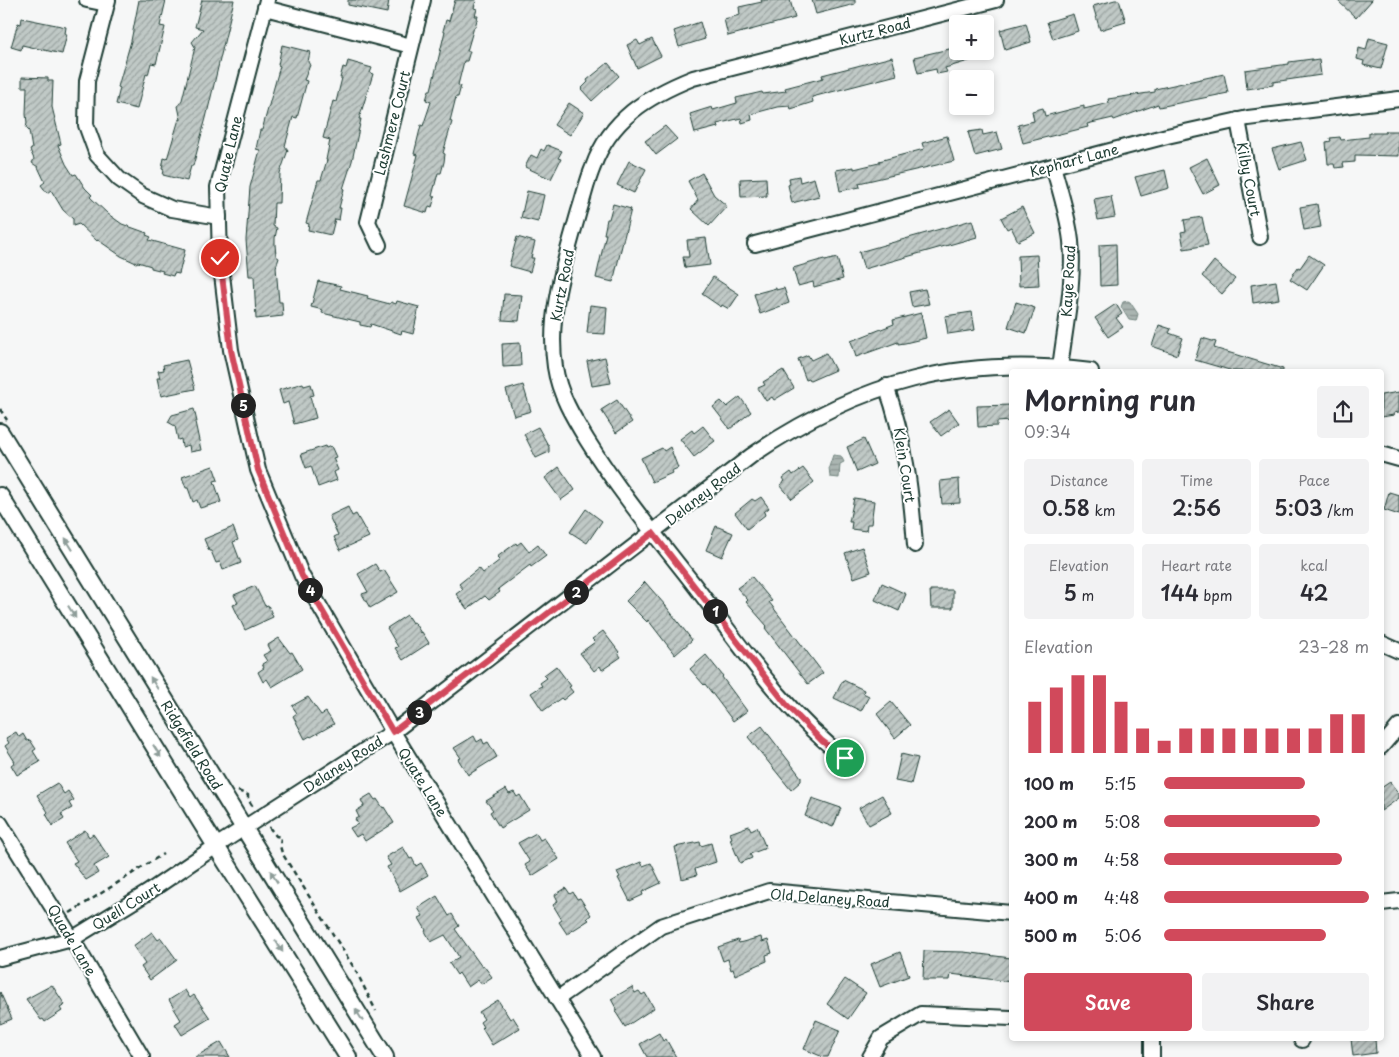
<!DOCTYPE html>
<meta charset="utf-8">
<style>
body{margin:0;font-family:"Playpen Sans",sans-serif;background:#f2f2f3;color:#2b2b33;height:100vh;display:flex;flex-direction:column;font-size:19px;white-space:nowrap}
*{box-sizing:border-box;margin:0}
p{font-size:16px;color:#7c7c81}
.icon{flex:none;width:28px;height:28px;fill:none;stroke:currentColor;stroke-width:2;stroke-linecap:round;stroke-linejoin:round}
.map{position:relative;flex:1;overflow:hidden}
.sheet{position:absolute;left:1009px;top:369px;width:375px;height:672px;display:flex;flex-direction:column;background:#fff;border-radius:5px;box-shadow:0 2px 8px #0003}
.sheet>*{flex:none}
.buttons{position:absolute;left:949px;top:15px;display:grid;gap:10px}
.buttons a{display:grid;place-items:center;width:45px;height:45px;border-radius:5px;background:#fff;box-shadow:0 2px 8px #0003;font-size:25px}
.pin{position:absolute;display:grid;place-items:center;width:42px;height:42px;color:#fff;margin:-21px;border:2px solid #fff;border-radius:50%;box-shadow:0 1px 5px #0007}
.km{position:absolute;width:25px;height:25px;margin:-12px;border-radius:50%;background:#222;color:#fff;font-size:14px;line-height:25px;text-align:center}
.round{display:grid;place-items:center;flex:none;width:52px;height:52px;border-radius:5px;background:#f2f2f3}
.headline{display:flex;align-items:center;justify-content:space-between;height:85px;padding:0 15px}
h1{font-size:28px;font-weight:600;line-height:38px}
.stats{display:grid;grid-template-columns:repeat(3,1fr);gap:8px;height:85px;padding:5px 15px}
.stats div{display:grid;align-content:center;border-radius:5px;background:#f2f2f3;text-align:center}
.stats b{font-size:21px;font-weight:600}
.stats small{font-size:14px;font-weight:400}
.stats p{font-size:14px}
.chart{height:140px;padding:10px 15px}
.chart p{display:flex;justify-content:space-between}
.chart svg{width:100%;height:90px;margin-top:5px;stroke:#d1495b;stroke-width:6}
.button{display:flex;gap:10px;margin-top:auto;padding:10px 15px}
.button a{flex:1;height:58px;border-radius:5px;background:#d1495b;color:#fff;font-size:20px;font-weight:600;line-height:58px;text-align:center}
.button a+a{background:#f2f2f3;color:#2b2b33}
ul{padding:0 15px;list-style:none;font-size:16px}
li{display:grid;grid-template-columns:80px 60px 1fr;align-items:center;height:38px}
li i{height:12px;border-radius:6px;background:#d1495b}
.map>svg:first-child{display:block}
</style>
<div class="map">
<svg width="1399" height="1057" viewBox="0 0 1399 1057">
<defs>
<pattern id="water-rules" width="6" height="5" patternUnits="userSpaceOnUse" patternTransform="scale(1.25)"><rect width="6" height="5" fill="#aab5b1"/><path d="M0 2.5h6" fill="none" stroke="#8a9491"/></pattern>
<pattern id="building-hatch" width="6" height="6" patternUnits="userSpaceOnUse" patternTransform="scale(1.25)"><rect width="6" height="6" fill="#c0c9c6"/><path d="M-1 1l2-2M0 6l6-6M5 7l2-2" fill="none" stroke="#9ba4a2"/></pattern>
</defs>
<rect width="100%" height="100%" fill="#f6f7f7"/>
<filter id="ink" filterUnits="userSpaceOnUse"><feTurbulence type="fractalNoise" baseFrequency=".02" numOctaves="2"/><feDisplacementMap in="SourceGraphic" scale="10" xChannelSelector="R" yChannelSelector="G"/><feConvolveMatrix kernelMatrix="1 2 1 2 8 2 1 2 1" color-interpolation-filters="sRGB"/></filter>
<g filter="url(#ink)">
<!-- water -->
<g fill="url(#water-rules)" stroke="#72857f">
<path d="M1128 301 1130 302 1138 314 1136 321 1129 320 1121 307 1123 302Z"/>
<path d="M833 455 841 456 844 462 840 464 839 478 830 477 829 467Z"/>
</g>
<!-- building -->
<g fill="url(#building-hatch)" stroke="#1f3d34">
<path d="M139 0H166L160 26 165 27 156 64 151 63 148 75 146 74 137 109 116 104 120 88 118 87 131 41Z"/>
<path d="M202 0H234L206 118 193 166H191L187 181 163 175 164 170 162 169 164 158 167 159 179 119 181 120 178 106 182 100 195 47 192 42 203 29 195 27Z"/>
<path d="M348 0H389L387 13 348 5Z"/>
<path d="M455 0H476L474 8 477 9 475 16H478L475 27H474L467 51H470L467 61H464L458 85 461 86 458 97H456L450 121 452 122 443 153 445 154 444 162 441 173H438L432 196 435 197 432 207 429 206 427 213 404 206 418 155 414 154 421 125 423 126 431 102 426 100 429 90H431L445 31H443L446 20 449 21Z"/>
<path d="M761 0H790L795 18 728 36 724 19 740 15 739 7 762 2Z"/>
<path d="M812 0H855V4L816 14Z"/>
<path d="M1115 0H1119L1126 22 1100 30 1093 6Z"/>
<path d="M1337 0H1372L1356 18Z"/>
<path d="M1073 14 1078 31 1053 39 1047 22Z"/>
<path d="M22 18 66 27 65 34H67L62 54 22 45 21 50 11 47 18 23 21 24Z"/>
<path d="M700 22 705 39 679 47 674 31Z"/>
<path d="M1026 23 1031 42 1005 50 1000 30Z"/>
<path d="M1369 38 1388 43 1381 69 1363 65 1364 61 1357 59 1359 48 1366 50Z"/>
<path d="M652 39 661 56 637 68 627 45 637 40 640 45Z"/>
<path d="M282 45 310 52 308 62 310 65 304 80 307 81 297 118 293 117 285 146 288 150 280 173 279 203H274L273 226 277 228 275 238V244L276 256 279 258 276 267 279 302H282L283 316 256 319 254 276H249L246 240 250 187 260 150 256 149 260 130H262L280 66 278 65Z"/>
<path d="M958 47V51H991L992 54 945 68 947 72 937 74 936 69 918 73 914 57Z"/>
<path d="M892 57 897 75 812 97 813 102 791 109 790 106 777 107 751 114 752 120 742 123 741 118 717 124 718 127 695 133 690 114 696 112 712 107 713 110 737 103 736 98 762 92 763 94 786 91 785 88 823 78 822 75Z"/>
<path d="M1312 59V61L1319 60 1321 75 1273 82V85L1247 89 1245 70 1289 64V62Z"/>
<path d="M348 61 372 68 370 73 373 74 359 119H361L352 161 343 189H344L339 208H341L339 220 335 219 331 235 308 230 309 224 306 223 318 180H321L327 160H326L330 140 323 138 333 101 336 102 342 78H340L343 67 346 68Z"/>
<path d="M608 63 619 76 592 101 581 89 588 82 587 80Z"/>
<path d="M1224 74 1228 93 1159 107 1158 104 1114 120 1113 118 1087 124 1088 127 1023 143 1018 125 1034 121 1032 111 1043 108 1045 116 1084 106V109L1109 103 1108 99 1155 92V89Z"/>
<path d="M22 77 48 78V81H53L52 107 61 144 58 145 66 164 73 175 76 174 85 188 92 195 90 197 108 214 122 224 147 233 146 235 151 237 149 240 185 250 179 274 174 273 173 276 162 273 163 271 151 268V266L138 262 136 263 121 256 98 240 97 241 79 224 73 226V219L63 210 51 190 47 193 41 185 45 182 38 167 32 163 34 159 30 150 32 149 29 131 26 128 27 123 26 114 27 87H22Z"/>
<path d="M569 103 584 113 570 135 554 125Z"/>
<path d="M665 126 677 139 656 155 645 141Z"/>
<path d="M982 130 983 135 997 132 1002 149 975 156 968 132Z"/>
<path d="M1386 131H1399V156L1355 155V162L1343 163 1344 167 1335 168 1334 164H1328L1326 142 1331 141 1330 138 1340 137 1341 140 1369 137V133H1385Z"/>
<path d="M947 136 954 161 859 183 860 187 840 191 836 170 854 167V169L879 163V161L924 149 922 143Z"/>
<path d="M1301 142 1307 160 1279 169 1272 149Z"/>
<path d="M547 145 562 151 558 158 561 159 551 179 525 167 531 155 537 158 541 149 544 151Z"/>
<path d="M1207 158 1220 185 1203 194 1189 167Z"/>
<path d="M629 161 646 169 634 193 617 185Z"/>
<path d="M1165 170 1169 188 1141 196 1135 177Z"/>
<path d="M702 173 714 195 727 206 709 226 691 209 698 200 688 181Z"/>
<path d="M799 176 800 182 814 178 819 196 792 203 788 185 790 184 789 178Z"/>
<path d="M766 178 767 196 741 197 740 179Z"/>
<path d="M527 191 544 195 538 222 521 218Z"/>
<path d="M1111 196 1115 217 1098 220 1094 199Z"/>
<path d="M613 204 631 209 613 282 596 278 606 234H604L607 219H609Z"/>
<path d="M1317 204 1321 227 1304 230 1300 207Z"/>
<path d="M1022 207 1035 233 1018 241 1011 227 1007 229 1001 218Z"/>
<path d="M1202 217 1208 245 1184 249 1181 232 1186 231 1184 220Z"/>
<path d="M972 220 977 237 864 269 859 252Z"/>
<path d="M517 237 535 242 531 258H534L530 272 509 266Z"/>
<path d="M706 238 710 265 685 268 683 257H689L687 240Z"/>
<path d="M1116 244 1117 285 1100 286 1099 245Z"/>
<path d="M1037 255 1039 285 1019 286 1018 256Z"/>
<path d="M1309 255 1324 265 1307 290 1290 279 1298 267 1300 268Z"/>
<path d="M837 258 843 279 814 287 813 282 798 286 793 268 824 259 825 261Z"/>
<path d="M1214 261 1235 279 1222 294 1202 276Z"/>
<path d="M713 277 739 294 729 309 722 305 721 307 702 294Z"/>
<path d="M318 281 341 286 340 289 368 296 367 298 390 304 391 302 396 304 397 301 419 307 413 334 402 331 401 334 371 324 370 327 360 325V322L322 313 323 310 311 307Z"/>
<path d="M1276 281 1279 299 1253 303 1251 285Z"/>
<path d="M776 288V290L784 288 789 303 760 314 754 294Z"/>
<path d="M925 289 929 304 912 307 909 292Z"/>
<path d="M504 294 522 295 519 321 502 320Z"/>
<path d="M1016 302 1035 308 1026 333 1008 327Z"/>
<path d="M1116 304 1122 314 1116 318 1123 327 1108 337 1095 318Z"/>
<path d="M590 305 607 307 605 334 587 333Z"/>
<path d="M972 312 975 330 948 334 945 316Z"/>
<path d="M921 313 926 338 905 343 898 344V342L856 357 851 341 894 324 893 320Z"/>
<path d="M1159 325 1171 329 1169 333 1183 338 1177 355 1152 346Z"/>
<path d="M1202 338 1216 342 1214 348 1283 369V371H1233L1195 360Z"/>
<path d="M520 343 521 366 503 367 502 344Z"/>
<path d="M826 353 835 370 810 381 809 379 806 380 798 359 808 355 811 360Z"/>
<path d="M605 357 611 383 592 386 587 361Z"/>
<path d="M187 360 195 389 161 396 157 378H160L158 371 164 370 163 365Z"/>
<path d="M783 370 794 388 774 400 772 397 766 401 758 388 765 385 763 382Z"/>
<path d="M303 383 304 386 311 384 314 395 310 396 316 418 294 424 288 402 283 404 279 390Z"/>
<path d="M523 385 531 411 514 416 506 390Z"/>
<path d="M1399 392V412L1394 413V415L1381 417V395Z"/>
<path d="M740 397 751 412 730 429 713 407 721 401 727 407Z"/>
<path d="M617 400 632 422 616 433 601 410Z"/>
<path d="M1011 405V421L997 422V426L978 427 977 406Z"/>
<path d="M194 409 197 422H195L201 450 190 452 189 445 182 447 181 439 178 440 175 426 168 422 172 415Z"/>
<path d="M949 409 959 423 941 436 930 422Z"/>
<path d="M703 426 715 441 694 457 680 439 692 430 694 433Z"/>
<path d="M538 427 549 447V452L536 458 524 434Z"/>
<path d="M864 439 875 464 857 472 847 447Z"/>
<path d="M325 446 326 448 331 446 336 457 333 458 338 470 334 472 337 480 318 487 311 466 306 468 301 454Z"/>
<path d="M670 447 678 468 671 471 672 473 652 482 641 458 662 448 664 451Z"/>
<path d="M213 466 218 480 214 481 221 502 200 508 197 500 193 502 188 488H186L182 477Z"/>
<path d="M559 467 575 490 561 500 545 478Z"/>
<path d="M803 468 814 482 792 499 780 485 785 481 783 478 791 472 793 475Z"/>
<path d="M959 479 960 503 942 504 940 481Z"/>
<path d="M1389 492 1399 495V515L1384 510Z"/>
<path d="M761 497 769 508 764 512 765 515 747 529 735 513 752 499 755 501Z"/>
<path d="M854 498 874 501 871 524H867L866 531 851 529 852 522H849Z"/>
<path d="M348 507 352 516 356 514 369 537 340 550 334 537 338 535 329 516Z"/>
<path d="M586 509 602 521 587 543 570 532Z"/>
<path d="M716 526 733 533 722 557 706 550Z"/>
<path d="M233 527 238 540 233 542 241 563 223 570 220 562 216 563 211 551H209L204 539Z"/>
<path d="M521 542 529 552 538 545 546 556 531 567 530 565 498 589 500 592 489 600 485 596 467 609 456 594 463 589 459 584 479 568 483 573 500 560 497 557 516 543 517 545Z"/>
<path d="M862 547 871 572 854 578 845 553Z"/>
<path d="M375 564 380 572 384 570 398 592 370 608 362 594 368 592 358 574Z"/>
<path d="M752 577 772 601 769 602 823 673 808 684 765 628 767 626 746 602 748 600 737 588Z"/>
<path d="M645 582 665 605 692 640 675 655 648 620 647 622 626 601Z"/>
<path d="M882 583 906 594 899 611 875 600Z"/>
<path d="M255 586 265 606 268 605 273 617 245 630 233 605 238 603 234 595Z"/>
<path d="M930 590H953V608H931Z"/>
<path d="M407 615 412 623 414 622 421 633 422 632 429 643 403 660 395 648 398 647 387 628Z"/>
<path d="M603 631 619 652 618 653 621 657 602 670 600 666 594 671 580 653 595 642 592 639Z"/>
<path d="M279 638 290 653 292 652 302 669 272 687 267 679 263 682 258 672 264 668 262 664 267 661 263 655 271 651 268 645Z"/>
<path d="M706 655 723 676 722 677 747 711 733 721 705 684 704 685 690 669Z"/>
<path d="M556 666 571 686 569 687 573 692 563 700 561 698 543 711 531 693 542 686 540 683 547 678 544 675Z"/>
<path d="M843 680 864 690 863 693 869 696 861 711 834 698Z"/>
<path d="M308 697 321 715 326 712 334 724 311 737 310 736 305 739 293 716 297 713 292 706Z"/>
<path d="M891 702 910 725 895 738 877 714Z"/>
<path d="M762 726 801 777V781L791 790 748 737Z"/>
<path d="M16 732 19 737 23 734 27 741 30 740 36 749 33 751 40 762 17 775 11 765 15 762 5 746 9 743 6 738Z"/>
<path d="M474 736 477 742 482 739 484 744 488 742 497 757 468 775 458 759 461 758 454 748Z"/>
<path d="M901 754 918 758 911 784 895 781Z"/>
<path d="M1390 782 1399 794V798L1381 811V788Z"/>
<path d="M57 783 64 794 68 791 74 800 69 803 72 808 61 814 64 819 53 826 46 814 48 812 37 795Z"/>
<path d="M506 789 509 794 514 792 517 797 520 795 529 810 500 828 490 812 493 810 486 801Z"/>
<path d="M371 794 375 800 377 799 383 808 384 807 394 823 365 841 361 834 356 837 350 828 358 824 355 819 359 817 356 811 364 806 361 800Z"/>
<path d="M882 795 892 813 869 825 859 808Z"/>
<path d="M812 798 841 808 833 827 805 816Z"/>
<path d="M749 826 751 830 757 827 766 848 750 854 752 858 740 863 730 839 732 838 730 833Z"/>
<path d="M85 830 89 837 93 834 109 857 94 866 98 873 86 880 73 863 77 861 65 843Z"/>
<path d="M536 833 540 840 544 838 559 859 532 876 525 865 530 862 518 843Z"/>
<path d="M700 842 701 846 711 843 716 862 695 869 697 875 682 879 675 847Z"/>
<path d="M403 847 410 859 412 858 416 866 421 863 428 875 400 891 387 867 391 865 386 857Z"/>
<path d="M641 862 643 866 651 863 661 883 642 892 643 895 630 901 618 878 620 877 617 872Z"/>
<path d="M566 888 570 894 573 892 577 899 580 898 591 915 587 918 589 920 567 934 559 922 562 920 553 905 558 901 555 895Z"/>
<path d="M437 896 449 916 452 914 459 926 455 929 482 967 484 966 492 977 481 984 478 980 468 987 459 973 457 975 449 963 459 957 445 935 431 942 425 931 426 930 419 918 423 916 418 908Z"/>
<path d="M152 932 158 940 161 938 177 960 150 980 141 967 145 964 133 946Z"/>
<path d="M761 937 762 942 768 940 772 953 766 955 767 961 735 975 733 969 731 970 728 959 723 961 718 947 738 940 739 943Z"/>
<path d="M924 951 964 952 1011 958V982L951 974 950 980H923Z"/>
<path d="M900 952 909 976 880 987 871 964Z"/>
<path d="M845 979 866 993 848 1019 827 1004Z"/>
<path d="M52 985 65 1005 60 1008 62 1011 45 1022 43 1019 41 1020 26 999Z"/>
<path d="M632 987 635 993 639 991 642 995 645 993 654 1008 625 1027 615 1011 617 1010 611 999Z"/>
<path d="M185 990 190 998 194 995 210 1018 182 1035 175 1024 181 1020 169 1000Z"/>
<path d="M0 992 12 1019 0 1024Z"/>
<path d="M498 1000 510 1019 513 1017 520 1028 492 1045 482 1028 483 1027 480 1022 484 1019 479 1012Z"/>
<path d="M816 1020 840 1030 828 1057H823L804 1049Z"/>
<path d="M659 1033 663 1041 666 1039 676 1057H647L640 1044Z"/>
<path d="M1351 1039H1375L1376 1053 1353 1056Z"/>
<path d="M221 1042 230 1057H195Z"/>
</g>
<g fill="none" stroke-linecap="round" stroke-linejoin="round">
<!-- minor casing -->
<g stroke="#1f3d34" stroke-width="18">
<g id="minor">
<path d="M87 0 107 4"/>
<path d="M108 0 87 81 86 125 97 155 119 179 143 196 172 209 219 217"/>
<path d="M267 0 218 187 220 258 231 350 258 470 302 576 393 732 593 1057"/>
<path d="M265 8 411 46"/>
<path d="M1238 120 1260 237"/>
<path d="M1053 166C1060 191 1068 215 1071 241 1075 281 1065 327 1060 368"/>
<path d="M755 244 1167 136 1248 118 1399 99"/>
<path d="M379 245 368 222 423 0"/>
<path d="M886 386C905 439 911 490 915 545"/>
<path d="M1381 454 1399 459"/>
<path d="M1381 643 1399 651"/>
<path d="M1381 747 1399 726"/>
<path d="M845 758C783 711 739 643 692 582 655 535 618 490 587 440 573 417 559 394 555 367 547 314 565 261 579 211 584 196 587 181 593 167 610 119 648 96 693 78L996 0"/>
<path d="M0 823 72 939 142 1057"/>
<path d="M1381 903 1399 901"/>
<path d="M0 958 72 939 147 893 216 846 393 732 751 456C861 381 959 355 1091 371"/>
<path d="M557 999 661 926 769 891 1011 913"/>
<path d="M1301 1039 1302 1040"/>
<path d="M870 1057 881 1038 921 1014 1011 1018"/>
<path d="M1152 1057V1039"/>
</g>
</g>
<!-- major casing -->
<g stroke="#1f3d34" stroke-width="20">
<g id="major">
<path d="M0 432 385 1057"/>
<path d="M0 496 204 827 348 1057"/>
</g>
</g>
<!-- path -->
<g stroke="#1f3d34" stroke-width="2.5" stroke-dasharray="5 4" stroke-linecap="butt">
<path d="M0 409 7 420"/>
<path d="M238 791 248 795V799L253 807"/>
<path d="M269 827 276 836 281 837 280 846 282 853 356 971 376 1011"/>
<path d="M70 913 163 854"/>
</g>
<!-- minor -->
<use href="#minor" stroke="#fff" stroke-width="14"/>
<!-- major -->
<use href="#major" stroke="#fff" stroke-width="16"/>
</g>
<!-- one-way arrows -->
<defs><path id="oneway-solid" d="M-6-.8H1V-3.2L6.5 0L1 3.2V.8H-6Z" transform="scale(1.25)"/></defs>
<g fill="#8f9e9a">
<use href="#oneway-solid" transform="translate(69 544) rotate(-122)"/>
<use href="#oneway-solid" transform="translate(72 612) rotate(58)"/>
<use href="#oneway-solid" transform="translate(154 683) rotate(-122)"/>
<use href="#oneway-solid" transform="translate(157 751) rotate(58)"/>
<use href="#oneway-solid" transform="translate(274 877) rotate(-122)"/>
<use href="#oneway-solid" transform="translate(279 946) rotate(58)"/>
<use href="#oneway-solid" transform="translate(359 1015) rotate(-122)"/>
</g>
</g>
<g fill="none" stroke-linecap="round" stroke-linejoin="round" filter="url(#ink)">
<!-- route casing -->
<g stroke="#fff" stroke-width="10">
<path id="route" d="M220 258 231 350 258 470 302 576 393 732 653 533 786 704 822 741 845 758"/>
</g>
<!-- route -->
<use href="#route" stroke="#d1495b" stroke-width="6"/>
</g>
<g text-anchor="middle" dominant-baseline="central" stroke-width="4" stroke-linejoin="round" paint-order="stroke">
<!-- street labels -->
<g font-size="14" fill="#1f3d34" stroke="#fff">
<text transform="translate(875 31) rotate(-14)">Kurtz Road</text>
<text transform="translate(392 123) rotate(-76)">Lashmere Court</text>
<text transform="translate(228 154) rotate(-77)">Quate Lane</text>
<text transform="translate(1074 160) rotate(-15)">Kephart Lane</text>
<text transform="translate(1249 179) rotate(79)">Kilby Court</text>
<text transform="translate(1068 281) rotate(-87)">Kaye Road</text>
<text transform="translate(562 285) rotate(-79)">Kurtz Road</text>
<text transform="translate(905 465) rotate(81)">Klein Court</text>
<text transform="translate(703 494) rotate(-38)">Delaney Road</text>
<text transform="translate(192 745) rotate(58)">Ridgefield Road</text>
<text transform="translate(343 764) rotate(-33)">Delaney Road</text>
<text transform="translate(423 782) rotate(58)">Quate Lane</text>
<text transform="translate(830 898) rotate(4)">Old Delaney Road</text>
<text transform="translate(126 906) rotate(-32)">Quell Court</text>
<text transform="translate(72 940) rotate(59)">Quade Lane</text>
</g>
</g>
</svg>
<div class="buttons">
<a>+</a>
<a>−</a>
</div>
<div class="pin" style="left:845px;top:758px;background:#1e9e55"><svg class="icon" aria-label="arrive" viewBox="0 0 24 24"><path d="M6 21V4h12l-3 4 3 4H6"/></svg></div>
<div class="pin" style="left:220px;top:258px;background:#d93025"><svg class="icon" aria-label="check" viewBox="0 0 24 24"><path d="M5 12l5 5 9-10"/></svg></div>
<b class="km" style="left:715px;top:611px">1</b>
<b class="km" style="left:576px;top:592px">2</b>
<b class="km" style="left:419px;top:712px">3</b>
<b class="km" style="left:310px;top:590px">4</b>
<b class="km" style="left:243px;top:405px">5</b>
<section class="sheet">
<div class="headline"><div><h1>Morning run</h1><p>09:34</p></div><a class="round"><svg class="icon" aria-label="share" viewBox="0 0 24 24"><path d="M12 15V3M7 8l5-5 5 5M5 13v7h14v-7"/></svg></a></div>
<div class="stats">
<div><p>Distance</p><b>0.58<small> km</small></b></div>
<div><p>Time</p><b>2:56</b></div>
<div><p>Pace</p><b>5:03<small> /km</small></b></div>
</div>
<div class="stats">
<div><p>Elevation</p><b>5<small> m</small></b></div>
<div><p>Heart rate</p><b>144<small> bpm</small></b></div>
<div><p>kcal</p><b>42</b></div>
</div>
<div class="chart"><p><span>Elevation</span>23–28 m</p>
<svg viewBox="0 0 160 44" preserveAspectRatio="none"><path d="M5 44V19M15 44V12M25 44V6M35 44V6M45 44V19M55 44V32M65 44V38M75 44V32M85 44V32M95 44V32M105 44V32M115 44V32M125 44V32M135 44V32M145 44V25M155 44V25"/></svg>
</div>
<ul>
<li><b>100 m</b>5:15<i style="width:69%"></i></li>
<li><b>200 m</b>5:08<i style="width:76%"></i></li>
<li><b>300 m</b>4:58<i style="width:87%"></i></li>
<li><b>400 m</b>4:48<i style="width:100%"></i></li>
<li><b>500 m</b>5:06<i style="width:79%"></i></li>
</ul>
<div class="button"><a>Save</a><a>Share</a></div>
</section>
</div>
